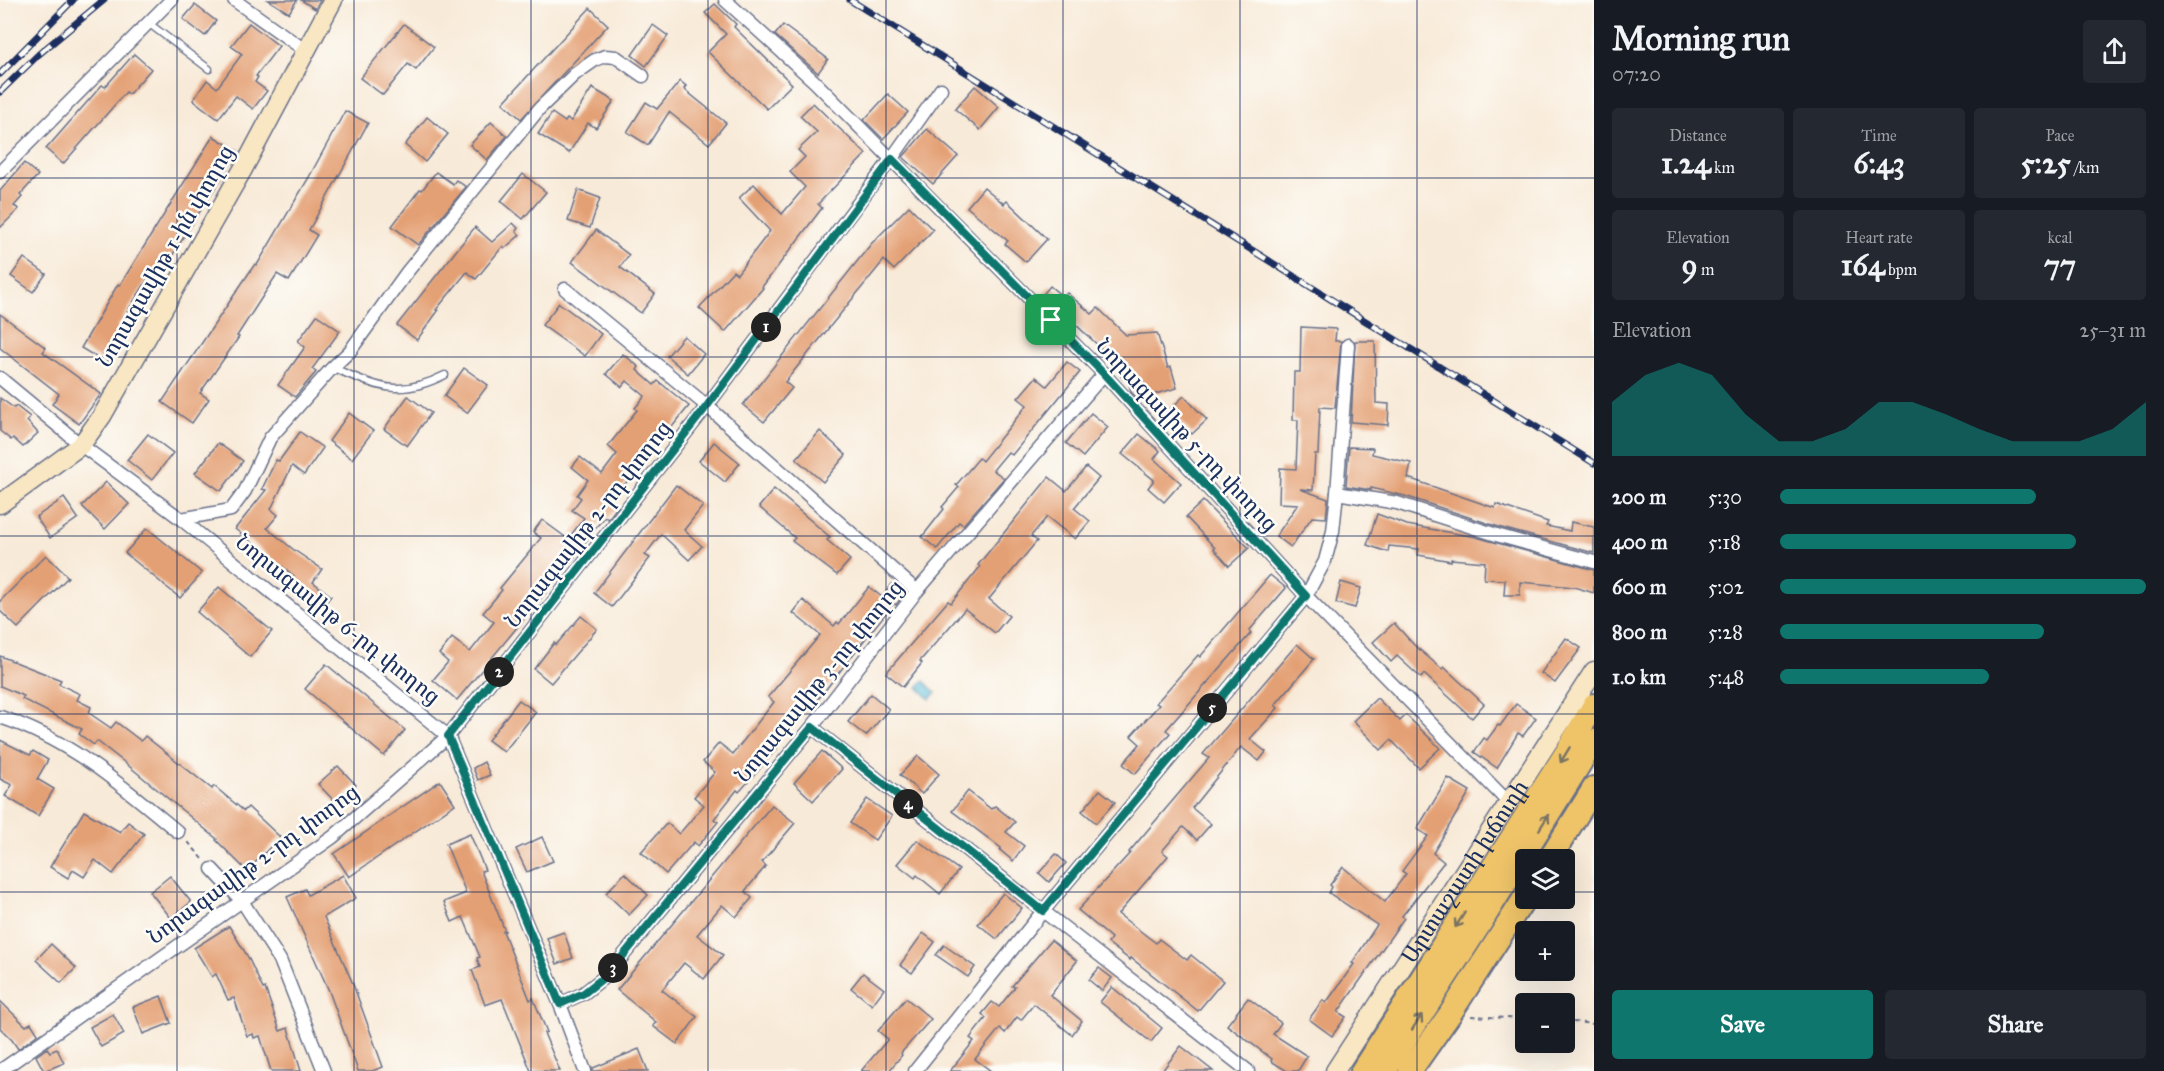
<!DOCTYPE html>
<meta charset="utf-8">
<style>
body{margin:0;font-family:"IM FELL Great Primer","Noto Serif Armenian",serif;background:#242831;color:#f1f3f6;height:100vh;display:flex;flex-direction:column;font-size:22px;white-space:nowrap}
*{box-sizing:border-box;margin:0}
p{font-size:20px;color:#9ea1a6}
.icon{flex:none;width:33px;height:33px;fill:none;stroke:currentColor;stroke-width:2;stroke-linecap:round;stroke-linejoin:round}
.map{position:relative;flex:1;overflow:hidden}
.drawer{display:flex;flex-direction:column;background:#171b24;width:570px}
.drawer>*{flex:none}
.controls{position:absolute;left:1515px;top:849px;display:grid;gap:12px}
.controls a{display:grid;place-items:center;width:60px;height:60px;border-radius:6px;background:#171b24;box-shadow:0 6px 24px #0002;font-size:30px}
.pin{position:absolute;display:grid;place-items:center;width:51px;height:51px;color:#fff;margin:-26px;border-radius:12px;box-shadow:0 3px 9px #0006}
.km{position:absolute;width:30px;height:30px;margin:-15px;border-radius:50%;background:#222;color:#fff;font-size:16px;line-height:30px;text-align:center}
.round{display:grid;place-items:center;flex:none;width:63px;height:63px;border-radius:6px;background:#242831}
.head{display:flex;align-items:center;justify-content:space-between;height:102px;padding:0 18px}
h1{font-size:33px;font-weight:700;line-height:45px}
.figures{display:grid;grid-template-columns:repeat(3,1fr);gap:9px;height:102px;padding:6px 18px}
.figures div{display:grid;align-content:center;border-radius:6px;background:#242831;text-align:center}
.figures b{font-size:30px;font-weight:700}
.figures small{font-size:16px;font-weight:400}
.figures p{font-size:16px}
.chart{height:168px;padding:12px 18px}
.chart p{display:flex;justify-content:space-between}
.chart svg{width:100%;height:108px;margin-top:6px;fill:#0f766e;opacity:.7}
.button{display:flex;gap:12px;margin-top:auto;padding:12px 18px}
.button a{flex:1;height:69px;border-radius:6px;background:#0f766e;color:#fff;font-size:24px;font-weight:700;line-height:69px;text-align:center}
.button a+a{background:#242831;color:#f1f3f6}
ul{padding:0 18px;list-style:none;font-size:20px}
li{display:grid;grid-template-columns:96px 72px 1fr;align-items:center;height:45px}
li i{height:15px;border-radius:8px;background:#0f766e}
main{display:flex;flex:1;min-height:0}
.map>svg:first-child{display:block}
</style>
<main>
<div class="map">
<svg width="1594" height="1071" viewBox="0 0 1594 1071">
<rect width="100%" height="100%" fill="#fdfcf7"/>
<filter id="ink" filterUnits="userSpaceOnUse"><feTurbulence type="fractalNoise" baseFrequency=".0167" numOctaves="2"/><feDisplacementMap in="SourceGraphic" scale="12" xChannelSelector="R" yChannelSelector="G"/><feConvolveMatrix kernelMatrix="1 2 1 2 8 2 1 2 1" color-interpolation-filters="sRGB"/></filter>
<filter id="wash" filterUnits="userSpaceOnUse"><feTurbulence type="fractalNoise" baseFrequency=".008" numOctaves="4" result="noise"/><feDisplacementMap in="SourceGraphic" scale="24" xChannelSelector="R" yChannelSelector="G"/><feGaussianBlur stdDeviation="1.35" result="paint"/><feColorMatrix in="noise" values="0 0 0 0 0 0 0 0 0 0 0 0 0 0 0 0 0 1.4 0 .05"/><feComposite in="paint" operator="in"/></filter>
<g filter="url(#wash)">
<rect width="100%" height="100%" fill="#f8ead8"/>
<!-- water -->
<path fill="#5dbfdb" stroke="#3c779c" stroke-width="1.5" d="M924 681 936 693 930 699 918 687Z"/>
<g id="blocks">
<!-- building -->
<g fill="#e4a074">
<path d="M268 0H297L289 13Z"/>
<path d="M301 0H320L315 9Z"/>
<path d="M715 4 736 24 734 27 792 84 767 109 708 52 726 34 705 13Z"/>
<path d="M195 5 216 21 205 36 183 19Z"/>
<path d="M590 8 608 25 521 119 503 103Z"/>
<path d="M249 23 279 46 256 76 258 77 255 82 267 91 253 109 236 96 218 119 193 100 207 80 217 88 242 54 231 46Z"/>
<path d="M404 24 434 47 416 70 408 64 383 95 360 78Z"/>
<path d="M653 25 668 36 646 66 632 55Z"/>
<path d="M783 25 828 59 818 73 775 35Z"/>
<path d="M134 54 151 69 129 94 126 92 63 164 46 149 102 85 105 87Z"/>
<path d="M680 81 686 86 684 89 726 123 709 144 669 112 648 145 627 132 646 102 657 109Z"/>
<path d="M975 86 999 107 980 130 955 109Z"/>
<path d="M592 88 614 101 596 128 588 123 569 153 538 134 552 113 565 122 567 119 571 121Z"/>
<path d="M888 94 908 112 883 139 864 120Z"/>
<path d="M813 103 866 154 818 204 822 208 762 287 763 288 725 332 699 308 733 271 737 274 770 231 739 198 754 184 782 214 805 187 790 172 805 157 798 150 817 132 800 116Z"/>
<path d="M345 111 368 123 309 230 317 235 289 281 277 274 237 336 239 337 200 393 209 399 192 423 162 402 255 264 257 265 308 179Z"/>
<path d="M427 117 448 134 425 162 405 145Z"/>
<path d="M491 122 507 136 487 160 470 145Z"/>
<path d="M927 129 958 156 933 184 903 157Z"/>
<path d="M213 136 238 151 155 283 148 279 117 328 125 332 106 363 81 348 118 284 120 285Z"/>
<path d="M24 163 38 175 20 195 22 197 14 206 19 209 0 228V191Z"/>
<path d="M436 172 453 184 456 180 466 187 418 245 392 226 420 189 422 190Z"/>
<path d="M523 174 546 192 523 219 501 201Z"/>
<path d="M984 187 1004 204 1007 201 1047 239 1026 262 1005 244 1008 241 967 207Z"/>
<path d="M578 190 600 198 590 228 568 221Z"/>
<path d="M909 206 933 230 894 270 884 260 785 382 792 388 764 422 743 405 871 244Z"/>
<path d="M513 223 518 228 516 231 520 235 505 248 503 246 476 279 467 272 436 310 438 311 417 340 397 325 475 227 492 242Z"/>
<path d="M596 230 629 255 620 267 655 294 641 313 572 262Z"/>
<path d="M24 258 46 274 33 292 11 276Z"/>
<path d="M1050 286 1063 297 1067 293 1092 314 1098 308 1126 335 1157 333 1168 368 1171 367 1177 388 1138 399 1131 392 1127 376 1123 379 1113 364 1116 362 1075 324 1074 326 1040 298Z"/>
<path d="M559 303 601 334 585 356 542 325Z"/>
<path d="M0 314 46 348 43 352 101 394 79 424 52 404 59 394 0 348Z"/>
<path d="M317 315 340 331 312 369 316 372 295 397 278 385 305 347 298 341Z"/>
<path d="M1301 327 1336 329 1335 341H1341L1335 408 1320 407 1318 454H1315L1313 490 1300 489 1328 499 1326 518 1312 517 1291 547 1276 536 1298 504 1279 503 1280 468 1296 469 1298 420H1293L1294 372H1300Z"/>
<path d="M684 336 704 354 688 374 667 356Z"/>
<path d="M1355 341H1375L1376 403 1389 404 1388 425 1351 422Z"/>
<path d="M623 354 639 367 637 370 654 385 658 381 689 406 667 433 665 432 612 501 618 506 608 519 605 517 596 527 571 562 457 700 433 680 448 662 439 654 452 638 470 652 494 622 483 613 502 590 500 588 541 538 533 532 542 520 568 539 584 518 572 510 581 498 577 495 588 480 572 467 580 457 602 474 617 454 608 446 637 410 635 408 645 396 627 381 622 387 606 374Z"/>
<path d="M1067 362 1080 372 1012 455 1008 452 993 470 1004 478 963 525 959 522 937 549 922 537 944 509 942 507 959 487 956 485 979 458 982 461 1027 405 1018 398 1036 377 1047 386Z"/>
<path d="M464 368 488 385 467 413 444 396Z"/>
<path d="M408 396 431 413 407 446 384 429Z"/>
<path d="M1184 396 1207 420 1192 434 1169 410Z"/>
<path d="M0 398 14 408 16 406 30 417 27 421 38 433 23 447 13 438 11 440 0 431Z"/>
<path d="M349 413 373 431 352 459 329 441Z"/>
<path d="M1091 413 1108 427 1083 457 1066 443Z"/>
<path d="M820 431 846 455 823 482 796 459Z"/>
<path d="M300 432 323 448 304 475 292 466 271 509 278 515 267 528 294 550 322 569 313 582 331 596 321 609 306 598 308 595 290 583 294 576 235 529 266 490 262 489 276 460 279 461Z"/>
<path d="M148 434 173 453 152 480 127 460Z"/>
<path d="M1139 434 1160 451 1154 459 1181 483 1164 502 1148 488 1154 480 1122 454Z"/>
<path d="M714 442 740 463 725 482 699 461Z"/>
<path d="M218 443 243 461 221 491 195 473Z"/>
<path d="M1349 447 1373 448 1372 454 1411 463 1408 478 1495 508 1496 504 1548 522 1546 526 1570 531 1571 522 1594 527V553L1502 528 1405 496 1371 488V490L1346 486Z"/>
<path d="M1086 467 1099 478 1074 508 1090 521 1075 539 1047 517 1031 536 1037 541 989 599 1009 616 995 633 965 609 920 661 922 663 903 687 886 673 948 601 951 603 980 567 978 565 1049 477 1066 491Z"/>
<path d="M106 482 129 504 105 529 82 506Z"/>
<path d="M676 485 703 506 684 530 702 546 689 560 661 534 645 555 650 558 612 607 594 593Z"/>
<path d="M774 489 830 537 827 540 850 560 837 575 792 541 795 538 759 507Z"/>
<path d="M64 498 78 518 50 538 36 517Z"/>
<path d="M1203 501 1249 548 1229 566 1214 549 1215 548 1186 517Z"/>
<path d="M1377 514 1407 525 1476 537 1594 570V593L1574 587 1520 582V595H1504L1505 580 1484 579 1485 562 1451 559V561L1418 555 1419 549 1389 546 1388 552 1367 545Z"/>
<path d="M147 528 202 573 180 598 125 553Z"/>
<path d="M46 555 68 577 18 628 0 611V601Z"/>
<path d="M1270 575 1286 588 1249 631 1251 633 1166 730 1170 733 1135 774 1123 764 1140 744 1131 736 1159 705 1156 703 1198 655 1200 657Z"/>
<path d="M1341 582 1361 588 1355 608 1336 603Z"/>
<path d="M892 584 904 594 896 605 894 603 862 643 819 698 818 697 798 722 795 720 774 746 777 748 758 771 739 792 737 790 714 819 718 822 698 846 694 842 666 874 641 852 667 823 679 834 704 805 694 797 715 772 703 762 719 743 733 754 774 702 768 697 820 635 793 613 803 600 834 626 837 622 839 624 869 587 882 597Z"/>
<path d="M219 587 272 631 250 657 197 612Z"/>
<path d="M581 616 597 629 551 683 534 669 554 643 556 645Z"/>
<path d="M1394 623 1414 645 1442 669 1444 667 1484 704 1472 718 1424 674 1421 678 1397 656 1391 662 1373 642Z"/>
<path d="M1566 638 1581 648 1555 683 1541 673Z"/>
<path d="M1297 644 1314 659 1275 705 1278 708 1250 739 1266 752 1259 761 1241 747 1192 808 1211 824 1197 840 1183 827 1162 851 1168 856 1118 914 1156 943 1159 939 1187 960 1191 955 1223 981 1198 1011 1131 958 1130 960 1108 943 1111 938 1078 910 1130 853 1129 852 1209 758 1203 754Z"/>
<path d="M0 656 61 680 59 684 80 694 77 700 91 707 89 713 111 728 116 722 141 741 145 736 212 789 214 786 244 811 248 807 280 837 247 871 216 840 217 839 124 762 97 741 94 745 79 734 82 729 22 699 24 696 0 686Z"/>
<path d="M326 664 405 730 384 756 305 689Z"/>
<path d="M871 694 889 709 866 736 848 722Z"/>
<path d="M1377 698 1400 721 1406 715 1440 748 1419 768 1391 740 1381 750 1353 721Z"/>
<path d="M519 700 536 712 504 752 488 740Z"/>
<path d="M1516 704 1536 718 1523 736 1518 733 1497 768 1474 752 1484 738 1487 740 1498 725 1500 726Z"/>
<path d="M0 740 30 755 33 751 48 760 37 779 54 789 38 816 5 796 12 785 0 779Z"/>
<path d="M822 751 842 769 813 801 794 783Z"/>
<path d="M918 756 939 774 922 794 900 775Z"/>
<path d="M484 762 490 775 478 780 473 768Z"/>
<path d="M338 766 356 785 337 804 318 784Z"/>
<path d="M1448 778 1470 791 1433 853 1444 862 1402 916 1404 918 1338 1012 1346 1017 1332 1036 1309 1019 1323 1000 1326 1003 1354 964 1352 963 1377 925 1329 893 1332 887 1330 885 1343 867 1385 902 1406 874 1402 871 1428 836 1417 829Z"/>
<path d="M440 781 455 804 349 877 334 854Z"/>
<path d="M1100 790 1115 802 1096 823 1082 811Z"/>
<path d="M968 791 991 809 995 806 1015 822 1006 832 1024 846 1013 861 1000 850 1001 848 952 811Z"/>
<path d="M867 799 892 816 875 840 850 823Z"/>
<path d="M772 805 795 823 762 862 766 866 745 891 752 898 736 917 722 905 697 935 723 955 704 979 684 963 662 990 697 1017 677 1044 653 1026 656 1022 617 990Z"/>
<path d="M84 811 120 832 128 822 144 834 113 874 95 860 84 877 73 870 68 878 50 867Z"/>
<path d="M470 834 485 870 481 871 505 931H503L530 1000 533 998 547 1032 544 1033 560 1071H531L502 999 485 1005 472 970 480 967 477 958 480 957 463 917 452 922 444 902 466 893 446 844Z"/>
<path d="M542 837 553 861 527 872 516 849Z"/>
<path d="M917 840 959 870 940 894 917 875 915 878 897 864Z"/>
<path d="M1056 854 1066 863 1049 882 1039 873Z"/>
<path d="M625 873 648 895 629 915 606 893Z"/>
<path d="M343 875 356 898 324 917 353 984 383 1067 372 1071H358L329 991 287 897 305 889 308 895Z"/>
<path d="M170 876 191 902 171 918 150 892Z"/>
<path d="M1003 893 1022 908 997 939 978 924Z"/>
<path d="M229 926 248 957 263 989 265 988 280 1031 288 1028 301 1071H271L260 1036 254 1038 253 1034 247 1036 234 998 228 1000 216 974 212 977 194 948Z"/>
<path d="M564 932 573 958 557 964 547 938Z"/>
<path d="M923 933 935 942 912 973 900 965Z"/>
<path d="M1051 940 1077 961 1050 995 1082 1021 1072 1035 1034 1004 1021 1020 1017 1017 1005 1033 1000 1028 975 1059 991 1071H950L974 1041 970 1038 986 1018 982 1014 992 1002 999 1007 1015 987 1012 986Z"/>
<path d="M51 944 76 968 61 983 36 960Z"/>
<path d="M944 945 975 967 968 977 936 955Z"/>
<path d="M1099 968 1112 978 1102 991 1089 980Z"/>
<path d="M863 973 884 989 872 1005 851 988Z"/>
<path d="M1112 987 1162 1028 1151 1042 1100 1002Z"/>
<path d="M161 996 171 1023 143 1034 133 1007Z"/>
<path d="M906 998 931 1019 901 1053 902 1055 889 1071H861L888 1039 878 1031Z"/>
<path d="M1248 998 1281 1023 1273 1034 1307 1056 1298 1071H1287L1271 1061 1272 1059 1227 1025Z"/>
<path d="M0 1001 26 1026 31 1023 38 1034 18 1049 12 1040 0 1028Z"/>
<path d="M113 1014 124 1034 101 1047 90 1027Z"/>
<path d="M1181 1046 1213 1071H1162Z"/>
<path d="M47 1048 50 1052 57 1049 64 1063 44 1071 36 1056Z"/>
<path d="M639 1049 648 1071H593V1068Z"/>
</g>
</g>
</g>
<g filter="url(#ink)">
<use href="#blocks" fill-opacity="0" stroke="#687089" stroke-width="1.5"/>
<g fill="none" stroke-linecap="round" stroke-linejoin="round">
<!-- lane casing -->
<g stroke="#687089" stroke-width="9">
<g id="lane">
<path d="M147 22 209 69"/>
<path d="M333 368C378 386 397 399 445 375"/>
</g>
</g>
<!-- street casing -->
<g stroke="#687089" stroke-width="15">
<g id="street">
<path d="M234 0 306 51"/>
<path d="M725 0 815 82 1104 374 1306 596 1509 803"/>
<path d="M0 172 171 0"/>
<path d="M565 289 707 406 917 591"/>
<path d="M0 378 81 445 181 519 448 736 560 1004 585 1071"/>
<path d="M1337 493 1397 503 1500 536 1594 562"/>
<path d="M181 519 231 510 245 491 270 438 332 368 350 351 407 272 540 108 575 74 595 60 605 56 616 57 643 76"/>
<path d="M0 717C69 739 124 787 178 832"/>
<path d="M812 727 1043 911 1248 1071"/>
<path d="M212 869 242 901 280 960 324 1071"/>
<path d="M560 1004 584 993 608 974 812 727 917 591 1104 374"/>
<path d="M0 1071 333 837 448 736 707 406 892 158 941 89"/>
<path d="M915 1071 1043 911 1306 596 1325 561 1333 531 1337 493 1348 345"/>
</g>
</g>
<!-- secondary casing -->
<g stroke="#687089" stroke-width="21">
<g id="secondary">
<path d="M0 504 81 445 102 416 243 169 333 0"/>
<path id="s1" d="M1335 1071 1594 671"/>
</g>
</g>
<!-- highway casing -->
<g stroke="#687089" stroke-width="26">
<g id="highway">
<path d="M1549 860 1594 788"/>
<path d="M1362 1071 1566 753 1594 705"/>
<path d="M1385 1071 1478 927 1594 741"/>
<path d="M1410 1071 1450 1014 1526 896"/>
</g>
</g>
<!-- path -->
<g stroke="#687089" stroke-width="2" stroke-dasharray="4.5 4.5" stroke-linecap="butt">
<path d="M188 842 204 860"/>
<path d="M1471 1016 1526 1019"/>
<path d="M1564 1021 1594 1024"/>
</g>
<!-- lane -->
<use href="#lane" stroke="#fff" stroke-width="6"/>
<!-- street -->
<use href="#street" stroke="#fff" stroke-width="12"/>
<!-- secondary -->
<use href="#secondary" stroke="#f9e7c3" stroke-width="18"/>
<!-- highway -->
<use href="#highway" stroke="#efc469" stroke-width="22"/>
<!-- rail casing -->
<g stroke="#1b2f5e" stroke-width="7">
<g id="rail">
<path d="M850 0 1594 463"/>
<path d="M0 74 73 0"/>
<path d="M0 92 39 54 104 0"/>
</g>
</g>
<!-- rail -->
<use href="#rail" stroke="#fdfcf7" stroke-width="4.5" stroke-dasharray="14" stroke-linecap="butt"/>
</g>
<!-- one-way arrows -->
<defs><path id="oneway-shaft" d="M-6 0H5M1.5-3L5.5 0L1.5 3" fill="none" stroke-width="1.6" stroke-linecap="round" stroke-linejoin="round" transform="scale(1.5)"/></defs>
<g stroke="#7a7263">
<use href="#oneway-shaft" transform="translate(1565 755) rotate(121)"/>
<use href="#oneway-shaft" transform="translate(1544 822) rotate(-58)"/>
<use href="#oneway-shaft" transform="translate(1460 920) rotate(123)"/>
<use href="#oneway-shaft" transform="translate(1417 1022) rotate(-57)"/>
</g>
</g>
<g fill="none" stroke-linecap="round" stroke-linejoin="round" filter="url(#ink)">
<!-- route casing -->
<g stroke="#fff" stroke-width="12">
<path id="route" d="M892 159 1104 374 1306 596 1043 911 812 727 608 974 584 993 560 1004 448 736 707 406Z"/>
</g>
<!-- route -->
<use href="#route" stroke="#0f766e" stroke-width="8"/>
</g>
<!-- grid -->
<path fill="none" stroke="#1b2f5e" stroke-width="1.5" stroke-opacity="0.55" d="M177 0V1071M354 0V1071M531 0V1071M708 0V1071M886 0V1071M1063 0V1071M1240 0V1071M1417 0V1071M0 178H1594M0 357H1594M0 536H1594M0 714H1594M0 892H1526M1564 892H1594"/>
<g text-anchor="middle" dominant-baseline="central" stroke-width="5" stroke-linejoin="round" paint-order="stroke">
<!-- street labels -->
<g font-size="22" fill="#1b2f5e" stroke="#fdfcf7">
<text transform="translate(165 256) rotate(-60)">Նորագավիթ 1-ին փողոց</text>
<text transform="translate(1187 435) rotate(47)">Նորագավիթ 5-րդ փողոց</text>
<text transform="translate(588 524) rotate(-52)">Նորագավիթ 2-րդ փողոց</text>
<text transform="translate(338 619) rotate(39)">Նորագավիթ 6-րդ փողոց</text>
<text transform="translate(819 681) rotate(-51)">Նորագավիթ 3-րդ փողոց</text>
<text transform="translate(253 864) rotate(-36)">Նորագավիթ 2-րդ փողոց</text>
<text stroke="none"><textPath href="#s1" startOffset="238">Արտաշատի խճուղի</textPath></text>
</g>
</g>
</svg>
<div class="controls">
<a><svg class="icon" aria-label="layers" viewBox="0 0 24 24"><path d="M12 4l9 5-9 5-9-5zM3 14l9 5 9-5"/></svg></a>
<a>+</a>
<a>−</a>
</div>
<div class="pin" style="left:1051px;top:320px;background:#1e9e55"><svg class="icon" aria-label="arrive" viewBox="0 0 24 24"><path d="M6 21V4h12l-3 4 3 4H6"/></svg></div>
<b class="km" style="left:766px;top:327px">1</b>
<b class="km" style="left:499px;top:672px">2</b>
<b class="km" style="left:613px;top:968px">3</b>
<b class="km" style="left:908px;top:804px">4</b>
<b class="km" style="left:1212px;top:708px">5</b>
</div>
<section class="drawer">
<div class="head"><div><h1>Morning run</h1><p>07:20</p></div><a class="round"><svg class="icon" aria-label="share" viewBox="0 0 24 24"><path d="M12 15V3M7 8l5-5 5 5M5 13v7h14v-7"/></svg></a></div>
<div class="figures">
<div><p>Distance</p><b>1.24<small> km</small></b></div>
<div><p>Time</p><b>6:43</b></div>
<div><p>Pace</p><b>5:25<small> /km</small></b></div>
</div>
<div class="figures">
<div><p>Elevation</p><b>9<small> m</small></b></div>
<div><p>Heart rate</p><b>164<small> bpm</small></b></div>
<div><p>kcal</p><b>77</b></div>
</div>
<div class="chart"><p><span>Elevation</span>25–31 m</p>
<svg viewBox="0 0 160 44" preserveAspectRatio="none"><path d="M0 44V22L10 11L20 6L30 11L40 27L50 38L60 38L70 33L80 22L90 22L100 27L110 33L120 38L130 38L140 38L150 33L160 22V44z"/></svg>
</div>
<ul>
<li><b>200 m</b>5:30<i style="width:70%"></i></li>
<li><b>400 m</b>5:18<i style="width:81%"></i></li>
<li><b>600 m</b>5:02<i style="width:100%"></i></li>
<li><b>800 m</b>5:28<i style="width:72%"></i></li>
<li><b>1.0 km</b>5:48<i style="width:57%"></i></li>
</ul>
<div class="button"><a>Save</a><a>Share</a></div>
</section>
</main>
